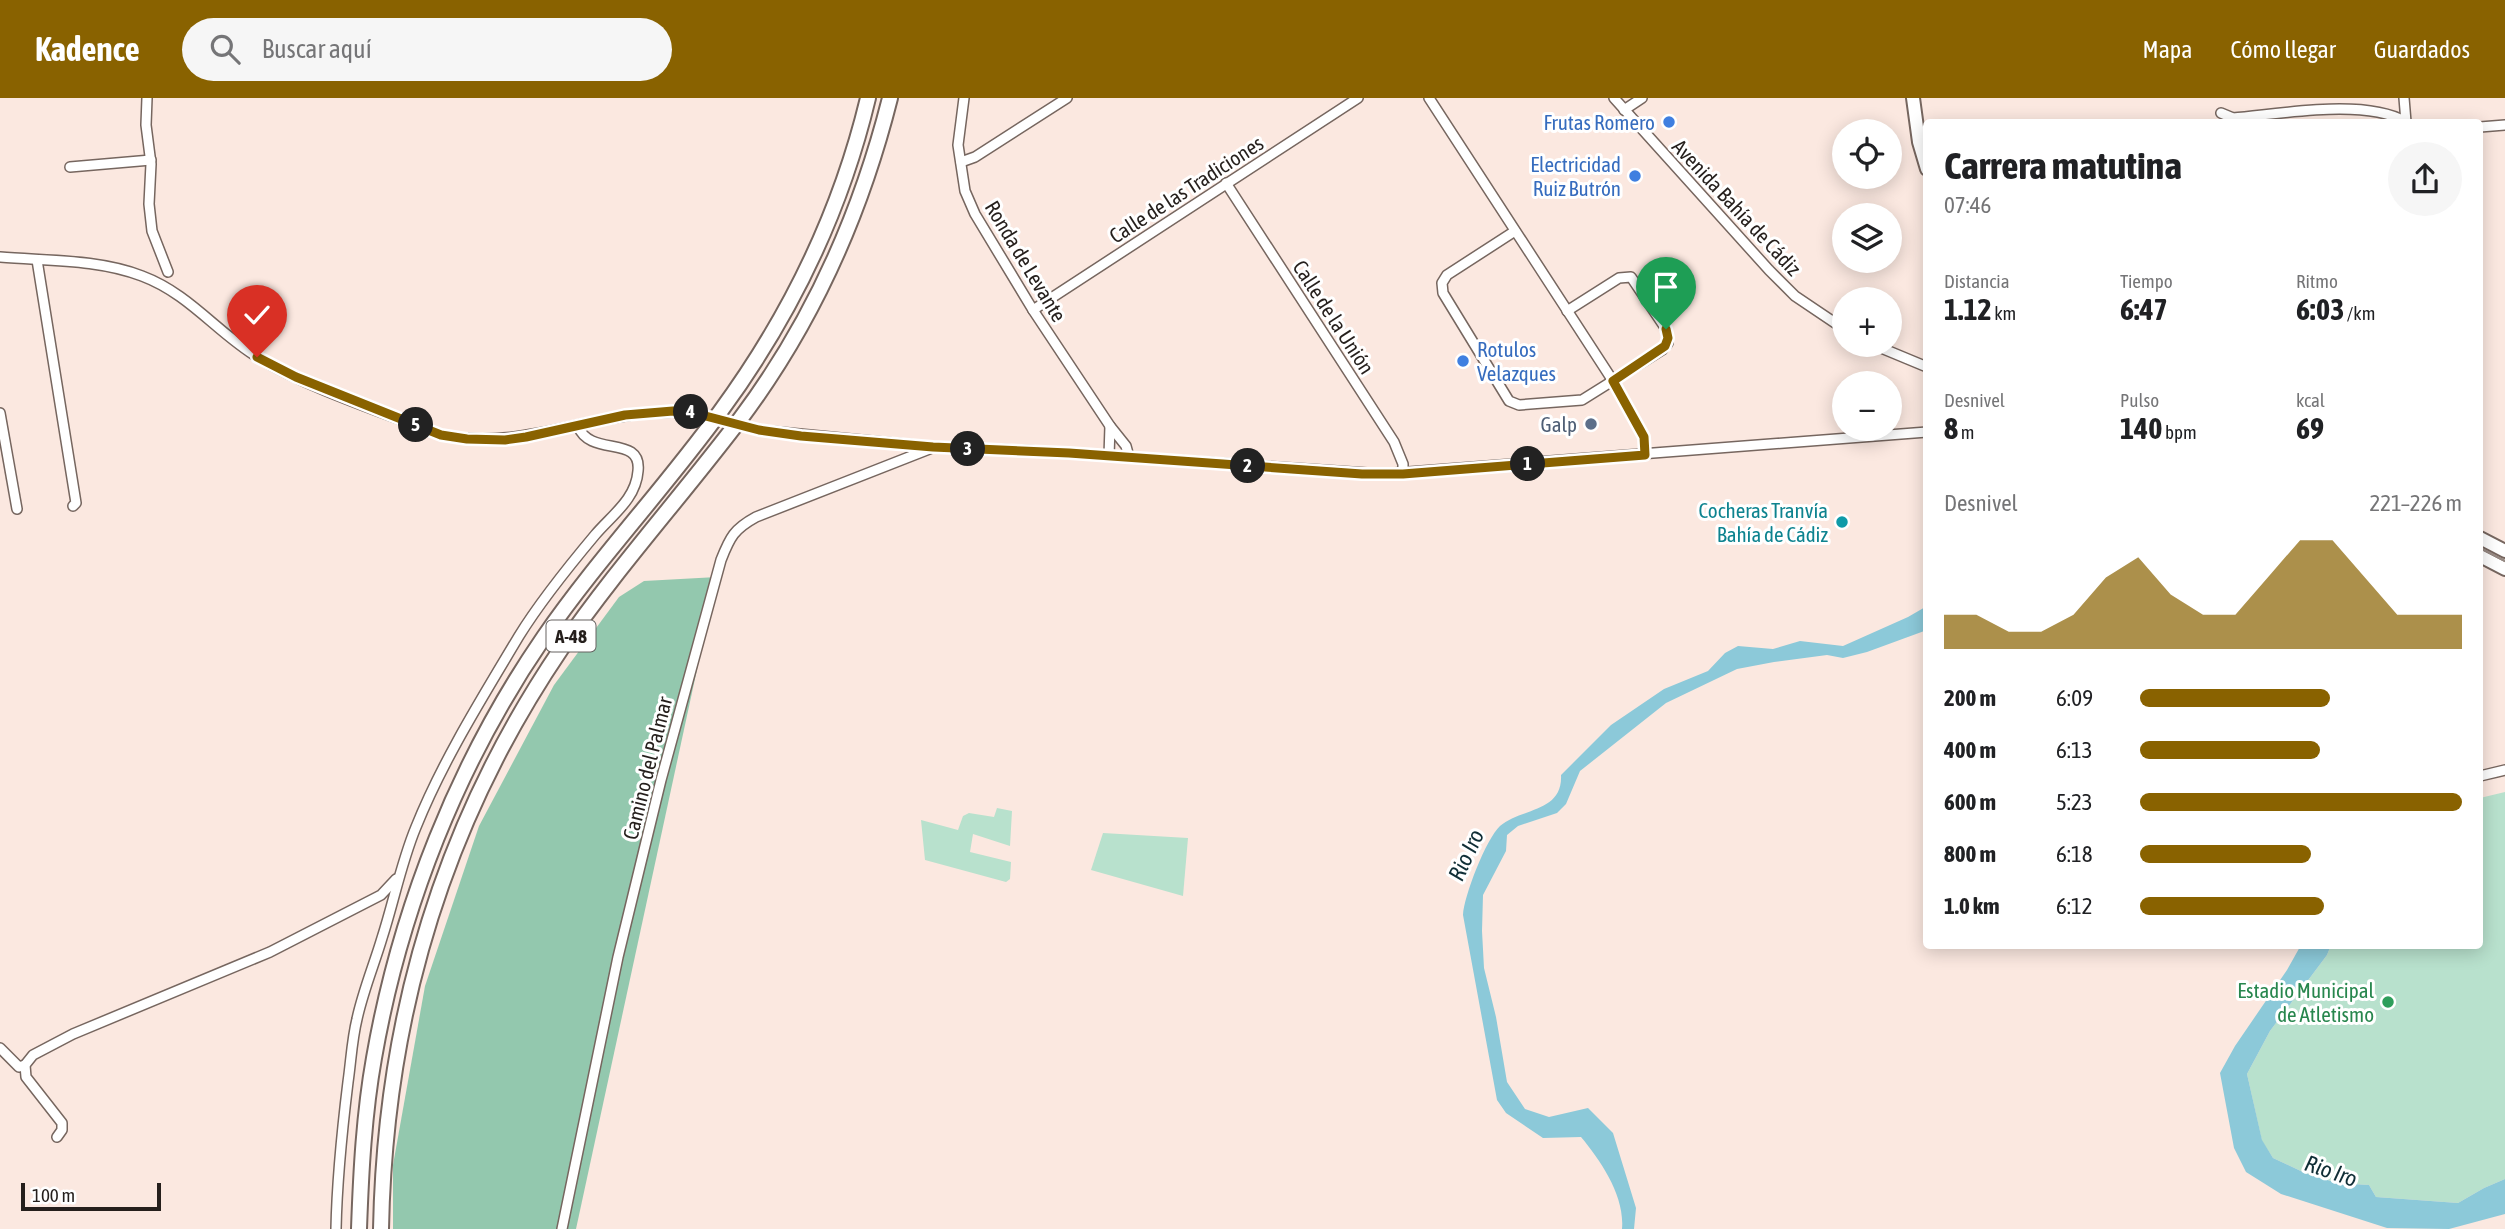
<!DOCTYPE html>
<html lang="es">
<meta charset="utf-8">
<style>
body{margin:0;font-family:"Asap Condensed",sans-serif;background:#f6f6f6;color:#202124;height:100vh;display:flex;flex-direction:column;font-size:26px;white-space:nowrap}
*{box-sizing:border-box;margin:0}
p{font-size:23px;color:#757577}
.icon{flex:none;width:38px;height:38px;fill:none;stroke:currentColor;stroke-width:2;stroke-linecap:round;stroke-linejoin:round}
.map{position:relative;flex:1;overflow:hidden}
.drawer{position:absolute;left:1923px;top:21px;width:560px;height:830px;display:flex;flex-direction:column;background:#fff;border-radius:7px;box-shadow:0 4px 18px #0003}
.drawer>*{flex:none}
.tools{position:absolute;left:1832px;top:21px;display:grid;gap:14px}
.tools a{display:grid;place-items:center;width:70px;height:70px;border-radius:50%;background:#fff;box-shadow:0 4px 18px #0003;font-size:35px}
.scale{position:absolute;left:21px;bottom:18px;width:140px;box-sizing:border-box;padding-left:7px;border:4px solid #251f1c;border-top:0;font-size:19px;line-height:24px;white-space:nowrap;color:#251f1c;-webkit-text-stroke:5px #fff;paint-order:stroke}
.pin{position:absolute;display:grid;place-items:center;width:60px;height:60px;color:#fff;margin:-72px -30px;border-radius:50% 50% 50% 0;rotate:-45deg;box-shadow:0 0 7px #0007}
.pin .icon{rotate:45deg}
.km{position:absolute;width:35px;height:35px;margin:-18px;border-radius:50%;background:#222;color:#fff;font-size:19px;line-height:35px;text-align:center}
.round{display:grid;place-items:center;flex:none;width:74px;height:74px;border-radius:37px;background:#f6f6f6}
.overview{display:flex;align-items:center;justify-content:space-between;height:119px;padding:0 21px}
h1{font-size:38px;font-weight:700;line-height:52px}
.stats{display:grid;grid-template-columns:repeat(3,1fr);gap:10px;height:119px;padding:7px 21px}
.stats div{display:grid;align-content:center}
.stats b{font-size:30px;font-weight:700}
.stats small{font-size:19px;font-weight:400}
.stats p{font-size:19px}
.chart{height:196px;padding:14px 21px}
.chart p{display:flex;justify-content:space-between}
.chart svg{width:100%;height:126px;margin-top:7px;fill:#896200;opacity:.7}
ul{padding:0 21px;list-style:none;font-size:23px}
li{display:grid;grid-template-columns:112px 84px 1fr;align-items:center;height:52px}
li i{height:18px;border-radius:9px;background:#896200}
header{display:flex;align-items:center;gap:42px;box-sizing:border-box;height:98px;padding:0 35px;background:#896200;color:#fff}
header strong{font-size:33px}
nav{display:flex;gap:38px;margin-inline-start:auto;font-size:24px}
.search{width:490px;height:63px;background:#f6f6f6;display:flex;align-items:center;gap:18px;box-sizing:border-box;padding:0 24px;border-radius:38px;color:#757577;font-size:26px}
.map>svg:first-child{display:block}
</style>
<header>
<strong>Kadence</strong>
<div class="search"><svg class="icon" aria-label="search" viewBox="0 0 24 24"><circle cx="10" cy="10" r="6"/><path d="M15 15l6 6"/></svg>Buscar aquí</div>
<nav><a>Mapa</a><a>Cómo llegar</a><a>Guardados</a></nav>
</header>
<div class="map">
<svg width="2505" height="1131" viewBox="0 0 2505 1131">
<rect width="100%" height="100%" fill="#fbe8e0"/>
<!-- green -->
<g fill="#b8e1cd">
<path d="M2505 694V1081L2484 1090 2458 1105 2376 1099 2369 1087 2337 1085 2305 1075 2273 1060 2262 1043 2247 976 2270 933 2327 857 2331 847H2480V700Z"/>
<path d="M997 710 1012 713 1010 748 973 736 970 754 1011 764 1010 781 1006 784 925 762 921 722 958 732 963 718 969 715 994 719Z"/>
<path d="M1103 735 1188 740 1183 798 1091 772Z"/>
</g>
<!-- forest -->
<path fill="#93c8ae" d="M717 479 576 1131H393V1067L425 888 479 728 554 587 619 499 644 483Z"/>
<!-- water -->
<g fill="#8cc9d9">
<path d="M1927 508V532L1867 554 1843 560 1827 557 1774 564 1737 571 1666 605 1580 673 1566 706 1557 715 1518 728 1507 737 1506 753 1483 797 1482 833 1484 870 1496 919 1507 984 1525 1011 1549 1019 1588 1010 1613 1035 1636 1110 1634 1131H1622C1625 1098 1601 1063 1581 1039L1543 1040 1506 1015 1497 1002 1463 817C1464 798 1486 741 1500 728 1520 710 1563 715 1561 677L1611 627 1664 591 1708 573 1725 555 1738 548 1773 551 1800 543 1843 548 1908 519Z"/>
<path d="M2301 847H2331L2327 857 2270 933 2247 976 2262 1042 2273 1060 2305 1075 2337 1085 2369 1087 2376 1099 2458 1105 2484 1090 2505 1081V1116L2449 1131 2387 1130 2281 1096 2246 1074 2234 1050 2220 975 2235 948 2287 872Z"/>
</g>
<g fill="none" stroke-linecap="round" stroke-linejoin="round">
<!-- minor casing -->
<g stroke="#76665f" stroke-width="12">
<g id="minor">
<path d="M147 0 146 27 151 66 149 106 152 133 168 174"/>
<path d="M964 0 958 47 965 93 975 116 1033 212 1110 328 1126 348 1129 359"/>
<path d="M1429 0 1613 283 1644 339 1645 357"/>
<path d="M1614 0 1769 172 1795 198 1844 231"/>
<path d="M2404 0 2406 24"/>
<path d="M1624 12 1642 0"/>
<path d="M2221 15 2233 20C2281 16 2365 0 2406 24"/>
<path d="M2480 29 2505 27"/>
<path d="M961 64 975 59 1067 0"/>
<path d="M70 69 151 62"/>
<path d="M1226 85 1394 344 1403 366V376"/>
<path d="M1515 133 1447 177 1442 185 1443 195 1509 303 1519 307 1582 302 1662 252 1668 245 1666 231 1631 179 1619 180 1567 213"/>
<path d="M0 159C47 163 98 161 142 178 190 196 217 235 259 260 312 292 383 314 441 337 530 355 606 306 694 315"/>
<path d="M37 162 76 405 73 408"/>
<path d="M1033 212 1358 0"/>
<path d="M1874 247 1927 269"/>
<path d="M0 315 17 411"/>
<path d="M759 332 933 349 1035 353 1382 376 1927 334"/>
<path d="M1109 358 1110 328"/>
<path d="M2480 678 2505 672"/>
<path d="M0 950 19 969 25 967"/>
<path d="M57 1039 62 1032V1025L26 979 25 967 33 957 73 936 270 854 381 797 396 781"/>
<path d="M336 1131C337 1081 342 1033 348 984 351 963 352 941 357 921 363 893 374 867 382 840 394 803 401 765 416 729 443 662 482 600 519 538 540 504 569 468 595 437 612 417 636 401 638 373 642 336 590 360 578 328"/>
<path d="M562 1131 618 859 661 682 721 462C730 439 734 431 756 419L932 350"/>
</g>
</g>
<!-- major casing -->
<g stroke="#76665f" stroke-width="16">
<g id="major">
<path d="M1913 0 1919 44 1927 71"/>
<path d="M2480 440 2505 453"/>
<path d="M2480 458 2505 471"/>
</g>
</g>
<!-- highway casing -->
<g stroke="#76665f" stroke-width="18">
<g id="highway">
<path d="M359 1131C361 1074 364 1016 374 960 400 811 458 664 544 539 598 461 664 391 720 314 789 220 841 113 868 0"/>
<path d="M381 1131C385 921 443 725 561 551 616 471 682 398 741 320 812 225 861 115 890 0"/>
</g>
</g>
<!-- minor -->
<use href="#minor" stroke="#fff" stroke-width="9"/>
<!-- major -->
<use href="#major" stroke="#fff" stroke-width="12"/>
<!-- highway -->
<use href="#highway" stroke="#fff" stroke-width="14"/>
<!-- tram -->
<path stroke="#978a84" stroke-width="2" d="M2480 450 2505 463"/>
<!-- minor-bridge casing -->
<g stroke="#76665f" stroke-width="12" stroke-linecap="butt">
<path id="minor-bridge" d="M694 315 759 332"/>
</g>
<!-- minor-bridge -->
<use href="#minor-bridge" stroke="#fff" stroke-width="9"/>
</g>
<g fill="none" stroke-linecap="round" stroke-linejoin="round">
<!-- route casing -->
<g stroke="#fff" stroke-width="14">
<path id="route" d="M257 259 296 279 441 337 467 341 505 342 526 339 625 317 673 313 694 315 759 332 801 338 933 349 1069 355 1362 376H1403L1645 357 1644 339 1613 283 1665 248 1668 240 1666 231"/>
</g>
<!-- route -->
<use href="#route" stroke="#896200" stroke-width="9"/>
</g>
<!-- markers -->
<g fill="#3f7fe0" stroke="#fff" stroke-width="2.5">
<circle cx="1669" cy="24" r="7"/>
<circle cx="1635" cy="78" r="7"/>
<circle cx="1463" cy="263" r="7"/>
</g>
<circle fill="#5c6f8a" stroke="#fff" stroke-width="2.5" cx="1591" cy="326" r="7"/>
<circle fill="#0f9aa8" stroke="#fff" stroke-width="2.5" cx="1842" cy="424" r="7"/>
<circle fill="#2e9e5b" stroke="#fff" stroke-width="2.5" cx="2388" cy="904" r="7"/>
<g text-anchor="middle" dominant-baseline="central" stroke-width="6" stroke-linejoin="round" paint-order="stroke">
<!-- shield labels -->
<rect fill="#fff" stroke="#666260" stroke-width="2" x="546.5" y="522.5" width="49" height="31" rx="5"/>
<g font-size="19" font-weight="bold" fill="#251f1c">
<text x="571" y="538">A-48</text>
</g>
<!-- shop labels -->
<g font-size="21" fill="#366cbe" stroke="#fff" text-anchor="end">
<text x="1655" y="24">Frutas Romero</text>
<text x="1621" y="66">Electricidad<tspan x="1621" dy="24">Ruiz Butrón</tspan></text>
<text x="1477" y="251" text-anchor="start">Rotulos<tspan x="1477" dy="24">Velazques</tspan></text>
</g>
<!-- street labels -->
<g font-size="21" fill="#251f1c" stroke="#fff">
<text transform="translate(1186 91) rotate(-33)">Calle de las Tradiciones</text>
<text transform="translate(1737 109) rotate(47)">Avenida Bahía de Cádiz</text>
<text transform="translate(1026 163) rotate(59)">Ronda de Levante</text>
<text transform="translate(1334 219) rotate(57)">Calle de la Unión</text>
<text transform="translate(647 670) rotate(-76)">Camino del Palmar</text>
</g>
<!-- service labels -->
<g font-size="21" fill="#4e5e75" stroke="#fff" text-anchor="end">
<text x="1577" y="326">Galp</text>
</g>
<!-- culture labels -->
<g font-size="21" fill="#0d838f" stroke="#fff" text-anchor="end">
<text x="1828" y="412">Cocheras Tranvía<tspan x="1828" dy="24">Bahía de Cádiz</tspan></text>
</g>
<!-- leisure labels -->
<g font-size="21" fill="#27864d" stroke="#fff" text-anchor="end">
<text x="2374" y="892">Estadio Municipal<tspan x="2374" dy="24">de Atletismo</tspan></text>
</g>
<!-- water labels -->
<g font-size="23" font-style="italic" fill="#102e36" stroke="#fff">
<text transform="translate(1466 757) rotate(-65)">Rio Iro</text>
<text transform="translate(2331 1073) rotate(19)">Rio Iro</text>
</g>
</g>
</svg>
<div class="tools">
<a><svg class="icon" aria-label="locate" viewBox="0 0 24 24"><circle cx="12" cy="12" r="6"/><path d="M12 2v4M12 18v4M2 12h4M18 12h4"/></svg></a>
<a><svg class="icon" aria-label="layers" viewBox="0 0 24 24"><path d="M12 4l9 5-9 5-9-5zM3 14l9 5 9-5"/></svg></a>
<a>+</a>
<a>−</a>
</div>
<div class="scale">100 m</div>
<div class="pin" style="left:1666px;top:231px;background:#1e9e55"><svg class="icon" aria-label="arrive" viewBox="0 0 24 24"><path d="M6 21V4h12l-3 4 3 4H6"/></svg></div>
<div class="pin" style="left:257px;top:259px;background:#d93025"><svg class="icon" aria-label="check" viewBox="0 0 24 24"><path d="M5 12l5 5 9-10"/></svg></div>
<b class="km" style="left:1528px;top:366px">1</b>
<b class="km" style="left:1248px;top:368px">2</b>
<b class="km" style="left:968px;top:351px">3</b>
<b class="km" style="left:691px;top:314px">4</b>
<b class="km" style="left:416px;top:327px">5</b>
<section class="drawer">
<div class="overview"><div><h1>Carrera matutina</h1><p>07:46</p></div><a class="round"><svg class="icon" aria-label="share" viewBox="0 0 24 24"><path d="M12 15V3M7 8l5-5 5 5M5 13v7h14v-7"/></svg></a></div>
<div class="stats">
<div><p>Distancia</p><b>1.12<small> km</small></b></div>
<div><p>Tiempo</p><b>6:47</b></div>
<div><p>Ritmo</p><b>6:03<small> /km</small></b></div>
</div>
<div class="stats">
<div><p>Desnivel</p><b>8<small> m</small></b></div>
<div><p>Pulso</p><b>140<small> bpm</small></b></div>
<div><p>kcal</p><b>69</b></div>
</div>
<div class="chart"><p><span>Desnivel</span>221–226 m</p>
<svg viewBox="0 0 160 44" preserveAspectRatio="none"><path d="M0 44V32L10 32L20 38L30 38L40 32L50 19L60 12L70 25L80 32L90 32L100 19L110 6L120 6L130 19L140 32L150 32L160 32V44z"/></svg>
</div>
<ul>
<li><b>200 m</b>6:09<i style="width:59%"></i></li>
<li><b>400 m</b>6:13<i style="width:56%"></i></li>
<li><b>600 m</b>5:23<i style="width:100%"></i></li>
<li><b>800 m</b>6:18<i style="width:53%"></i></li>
<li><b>1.0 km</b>6:12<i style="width:57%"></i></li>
</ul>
</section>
</div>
